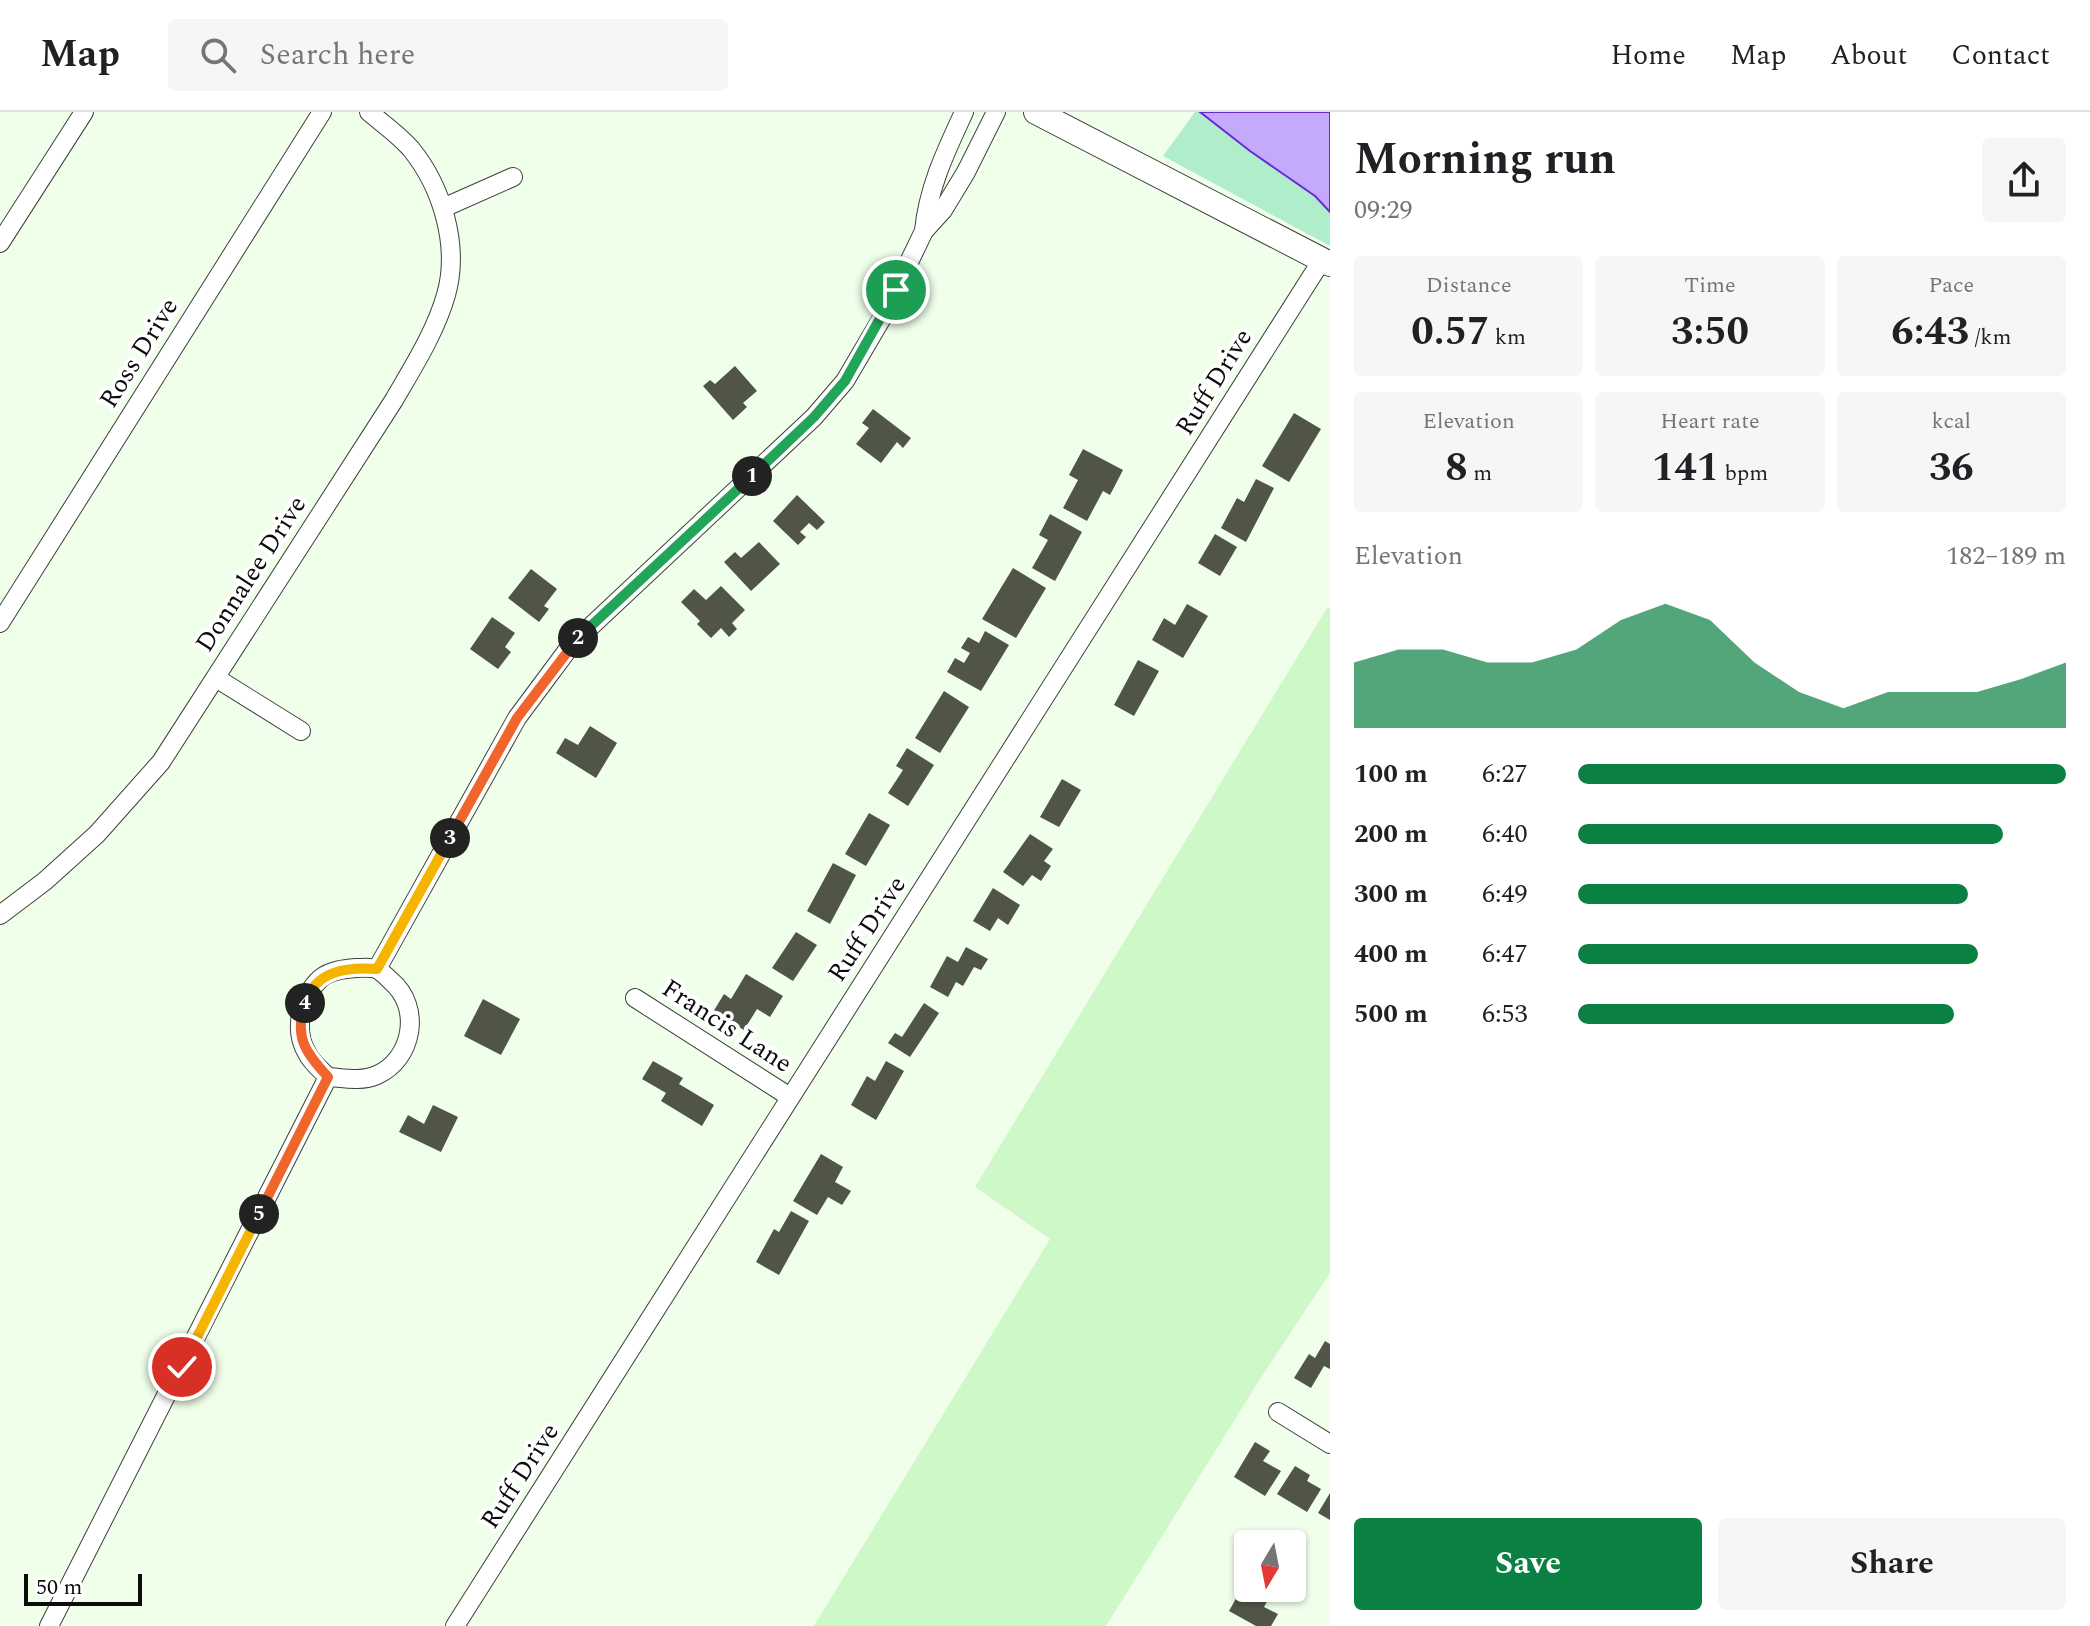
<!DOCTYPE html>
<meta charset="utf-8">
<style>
body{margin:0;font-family:Spectral,serif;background:#f6f6f6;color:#202124;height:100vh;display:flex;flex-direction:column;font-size:30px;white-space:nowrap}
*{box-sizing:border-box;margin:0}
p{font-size:26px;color:#757577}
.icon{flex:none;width:44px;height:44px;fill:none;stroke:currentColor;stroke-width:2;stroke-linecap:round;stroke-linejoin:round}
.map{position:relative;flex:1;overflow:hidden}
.side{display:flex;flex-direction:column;background:#fff;width:760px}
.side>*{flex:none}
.needle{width:52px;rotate:190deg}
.buttons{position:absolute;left:1234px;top:1418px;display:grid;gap:16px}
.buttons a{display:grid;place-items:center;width:72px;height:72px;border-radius:8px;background:#fff;box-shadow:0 2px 6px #0004;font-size:40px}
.scale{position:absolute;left:24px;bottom:20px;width:118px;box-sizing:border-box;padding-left:8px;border:4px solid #0c0c0c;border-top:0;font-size:22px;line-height:28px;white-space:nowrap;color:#0c0c0c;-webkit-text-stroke:6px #fff;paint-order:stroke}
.pin{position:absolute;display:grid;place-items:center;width:68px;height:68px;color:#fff;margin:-34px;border:4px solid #fff;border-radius:50%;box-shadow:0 2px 8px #0007}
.km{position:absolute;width:40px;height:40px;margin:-20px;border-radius:50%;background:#222;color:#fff;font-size:22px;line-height:40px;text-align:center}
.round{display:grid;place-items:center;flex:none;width:84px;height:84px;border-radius:8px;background:#f6f6f6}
.head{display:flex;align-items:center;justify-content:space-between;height:136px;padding:0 24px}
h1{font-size:44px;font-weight:700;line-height:60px}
.stats{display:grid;grid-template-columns:repeat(3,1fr);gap:12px;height:136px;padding:8px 24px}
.stats div{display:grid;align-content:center;border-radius:8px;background:#f6f6f6;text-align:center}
.stats b{font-size:40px;font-weight:700}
.stats small{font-size:22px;font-weight:400}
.stats p{font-size:22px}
.chart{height:224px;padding:16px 24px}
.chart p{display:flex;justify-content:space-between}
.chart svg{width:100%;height:144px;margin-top:8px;fill:#0b8043;opacity:.7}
.primary-button{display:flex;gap:16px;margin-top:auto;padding:16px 24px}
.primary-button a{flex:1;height:92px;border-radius:8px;background:#0b8043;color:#fff;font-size:32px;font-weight:700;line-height:92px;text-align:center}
.primary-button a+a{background:#f6f6f6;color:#202124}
ul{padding:0 24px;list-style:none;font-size:26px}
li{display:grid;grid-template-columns:128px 96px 1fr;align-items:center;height:60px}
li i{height:20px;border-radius:10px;background:#0b8043}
header{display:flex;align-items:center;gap:48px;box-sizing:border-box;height:112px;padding:0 40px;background:#fff;border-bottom:2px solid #e0e0e0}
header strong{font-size:38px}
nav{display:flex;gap:44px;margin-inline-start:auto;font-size:28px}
.search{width:560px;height:72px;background:#f6f6f6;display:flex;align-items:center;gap:20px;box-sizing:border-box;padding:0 28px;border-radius:8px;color:#757577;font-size:30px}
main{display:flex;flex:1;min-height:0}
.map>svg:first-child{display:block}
</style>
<header>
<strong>Map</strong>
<div class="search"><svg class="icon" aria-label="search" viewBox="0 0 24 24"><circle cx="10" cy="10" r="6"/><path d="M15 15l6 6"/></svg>Search here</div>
<nav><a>Home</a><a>Map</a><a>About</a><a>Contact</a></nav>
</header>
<main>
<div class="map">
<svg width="1330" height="1514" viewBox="0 0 1330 1514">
<rect width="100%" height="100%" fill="#efffea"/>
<!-- farmland -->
<path fill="#cef8c7" d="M1327 496H1330V1161L1262 1264 1106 1514H814L1050 1127 975 1075Z"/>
<!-- green -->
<path fill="#b0edcb" d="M1195 0H1200L1250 39 1315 84 1330 100V134L1163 44Z"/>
<!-- water -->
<path fill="#c4a9fc" stroke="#6729da" stroke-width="2" d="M1200 0H1330V100L1315 84 1250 39Z"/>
<!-- building -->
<g fill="#505547">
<path d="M735 254 757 279 743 291 747 295 733 308 703 274 710 268 715 272Z"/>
<path d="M873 297 911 326 903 336 897 330 881 351 856 332 869 316 862 311Z"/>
<path d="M1294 301 1321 317 1289 370 1262 354Z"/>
<path d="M1083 337 1123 358 1110 383 1103 379 1087 409 1063 396 1078 368 1069 363Z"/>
<path d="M1256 367 1274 376 1246 430 1221 416 1237 386 1244 390Z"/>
<path d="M797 383 825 410 817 418 809 411 800 420 806 425 798 433 773 409Z"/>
<path d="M1050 402 1082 420 1055 469 1032 456 1048 428 1039 423Z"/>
<path d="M1215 422 1237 435 1220 464 1198 451Z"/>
<path d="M759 430 780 452 751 479 724 450 735 440 741 446Z"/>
<path d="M1013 456 1046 476 1016 526 982 507Z"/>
<path d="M531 457 557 477 544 494 549 497 539 510 508 486Z"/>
<path d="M721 474 745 498 732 511 737 517 729 525 721 516 711 526 697 512 700 509 681 490 694 477 706 488Z"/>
<path d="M1187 492 1208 504 1183 546 1152 528 1164 506 1175 513Z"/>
<path d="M492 505 515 521 505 535 511 540 498 557 470 537Z"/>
<path d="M985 519 1009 533 981 579 947 560 955 546 964 551 970 541 961 536 968 525 979 531Z"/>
<path d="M1138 548 1159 559 1134 604 1114 593Z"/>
<path d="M944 579 969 595 940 641 915 626Z"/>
<path d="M590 614 617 631 596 666 556 641 565 626 578 633Z"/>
<path d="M907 636 934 653 908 694 888 681 903 658 896 654Z"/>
<path d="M1062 667 1081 678 1059 715 1040 705Z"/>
<path d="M869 701 890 713 866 754 845 742Z"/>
<path d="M1030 722 1053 737 1044 749 1051 754 1041 769 1032 763 1023 774 1003 760Z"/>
<path d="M833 751 856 763 830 812 807 799Z"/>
<path d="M993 776 1020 793 1008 813 998 806 990 819 973 809Z"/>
<path d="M796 820 817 833 793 869 772 856Z"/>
<path d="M966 835 988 847 981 858 974 855 963 874 956 870 948 885 930 875 947 844 958 850Z"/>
<path d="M746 862 783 884 770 905 757 897 744 918 713 900 724 882 731 887Z"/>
<path d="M483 887 520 907 501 943 464 924Z"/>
<path d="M924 891 939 901 910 945 888 931 895 921 902 925Z"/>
<path d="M653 949 683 966 679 972 714 993 702 1014 661 989 666 981 642 967Z"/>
<path d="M886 949 904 959 876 1008 851 993 867 964 875 969Z"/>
<path d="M433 993 458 1005 441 1040 399 1020 408 1003 424 1012Z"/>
<path d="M821 1042 843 1055 835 1070 851 1079 842 1093 828 1085 817 1103 793 1089Z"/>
<path d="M791 1099 809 1109 779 1163 756 1150 774 1117 779 1120Z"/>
<path d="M1325 1229 1330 1232V1257L1324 1254 1311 1276 1294 1266 1309 1242 1315 1246Z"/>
<path d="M1255 1330 1270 1339 1263 1349 1281 1359 1265 1384 1234 1365Z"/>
<path d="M1295 1354 1310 1363 1307 1369 1321 1377 1307 1400 1277 1382Z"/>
<path d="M1330 1381V1408L1318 1401Z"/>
<path d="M1248 1465V1476H1264L1272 1480 1264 1495 1278 1502 1271 1514H1256L1229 1499Z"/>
</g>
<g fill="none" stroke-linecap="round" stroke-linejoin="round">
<!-- minor casing -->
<g stroke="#3f3f3f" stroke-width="20">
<g id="minor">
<path d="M443 96 513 65"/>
<path d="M924 119C928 76 946 39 964 0"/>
<path d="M0 131 84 0"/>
<path d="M0 511 322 0"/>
<path d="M216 566 301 619"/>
<path d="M0 803 45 769 97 722 161 650 394 288C413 255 435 221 446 183 460 134 442 75 411 37 399 23 383 12 369 0"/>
<path d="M357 856C363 856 371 855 376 857 381 859 387 865 391 869 422 895 413 947 377 963 361 970 344 966 328 965 321 958 311 950 307 941 293 918 301 884 321 866 331 858 345 857 357 856Z"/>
<path d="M377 857 517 606 572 532 814 305 845 269 882 206 924 119 943 98 966 60 996 0"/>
<path d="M635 886 790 985"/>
<path d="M1278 1300 1330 1332"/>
<path d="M49 1514 328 965"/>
<path d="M455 1514 1322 148"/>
</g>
</g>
<!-- tertiary casing -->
<g stroke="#3f3f3f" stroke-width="26">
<path id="tertiary" d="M1036 0 1330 152"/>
</g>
<!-- minor -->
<use href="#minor" stroke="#fff" stroke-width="18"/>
<!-- tertiary -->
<use href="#tertiary" stroke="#fff" stroke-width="24"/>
</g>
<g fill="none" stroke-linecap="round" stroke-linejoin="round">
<!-- split-1 casing -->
<g stroke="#fff" stroke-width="16">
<path id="split-1" d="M752 364 814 305 845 269 896 178"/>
</g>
<!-- split-2 casing -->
<g stroke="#fff" stroke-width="16">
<path id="split-2" d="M578 526 752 364"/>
</g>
<!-- split-3 casing -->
<g stroke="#fff" stroke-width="16">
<path id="split-3" d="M450 726 517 606 578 526"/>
</g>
<!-- split-4 casing -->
<g stroke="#fff" stroke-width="16">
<path id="split-4" d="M305 891C316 858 347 855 377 857L450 726"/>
</g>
<!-- split-5 casing -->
<g stroke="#fff" stroke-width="16">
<path id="split-5" d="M259 1102 328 965C305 939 294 926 305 891"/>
</g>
<!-- split-6 casing -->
<g stroke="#fff" stroke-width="16">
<path id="split-6" d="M182 1255 259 1102"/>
</g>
<!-- split-1 -->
<use href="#split-1" stroke="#22a559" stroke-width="10"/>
<!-- split-2 -->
<use href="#split-2" stroke="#22a559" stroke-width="10"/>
<!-- split-3 -->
<use href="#split-3" stroke="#f0652b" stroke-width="10"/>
<!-- split-4 -->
<use href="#split-4" stroke="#f5b400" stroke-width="10"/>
<!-- split-5 -->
<use href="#split-5" stroke="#f0652b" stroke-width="10"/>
<!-- split-6 -->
<use href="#split-6" stroke="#f5b400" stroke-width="10"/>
</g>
<g text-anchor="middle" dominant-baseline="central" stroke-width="8" stroke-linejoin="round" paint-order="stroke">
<!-- street labels -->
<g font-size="26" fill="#0c0c0c" stroke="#fff">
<text transform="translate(139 241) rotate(-58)">Ross Drive</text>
<text transform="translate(1214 270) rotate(-58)">Ruff Drive</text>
<text transform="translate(251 462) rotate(-57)">Donnalee Drive</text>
<text transform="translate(867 817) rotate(-57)">Ruff Drive</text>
<text transform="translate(727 914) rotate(33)">Francis Lane</text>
<text transform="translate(520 1364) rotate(-57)">Ruff Drive</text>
</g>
</g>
</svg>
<div class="buttons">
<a><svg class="needle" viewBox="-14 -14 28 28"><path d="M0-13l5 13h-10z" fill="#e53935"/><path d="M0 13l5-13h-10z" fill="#757577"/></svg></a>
</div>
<div class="scale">50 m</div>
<div class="pin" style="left:896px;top:178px;background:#1e9e55"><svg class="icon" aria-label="arrive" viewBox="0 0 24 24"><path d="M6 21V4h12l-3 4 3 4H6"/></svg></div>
<div class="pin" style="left:182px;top:1255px;background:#d93025"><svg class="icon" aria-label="check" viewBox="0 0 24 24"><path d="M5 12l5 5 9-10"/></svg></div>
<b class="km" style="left:752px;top:364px">1</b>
<b class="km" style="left:578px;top:526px">2</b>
<b class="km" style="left:450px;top:726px">3</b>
<b class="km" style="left:305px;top:891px">4</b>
<b class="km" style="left:259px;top:1102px">5</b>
</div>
<section class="side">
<div class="head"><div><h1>Morning run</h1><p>09:29</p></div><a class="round"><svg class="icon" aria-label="share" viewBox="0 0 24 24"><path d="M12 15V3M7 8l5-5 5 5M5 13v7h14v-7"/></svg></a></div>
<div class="stats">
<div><p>Distance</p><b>0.57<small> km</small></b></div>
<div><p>Time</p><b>3:50</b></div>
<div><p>Pace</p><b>6:43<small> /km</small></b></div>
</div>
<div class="stats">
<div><p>Elevation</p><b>8<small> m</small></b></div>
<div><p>Heart rate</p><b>141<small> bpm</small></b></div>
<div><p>kcal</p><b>36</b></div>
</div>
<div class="chart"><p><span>Elevation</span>182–189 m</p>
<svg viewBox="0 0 160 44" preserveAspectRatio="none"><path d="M0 44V24L10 20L20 20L30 24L40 24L50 20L60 11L70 6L80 11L90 24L100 33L110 38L120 33L130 33L140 33L150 29L160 24V44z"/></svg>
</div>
<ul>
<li><b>100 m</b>6:27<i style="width:100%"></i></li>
<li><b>200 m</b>6:40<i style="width:87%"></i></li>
<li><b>300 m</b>6:49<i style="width:80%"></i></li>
<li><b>400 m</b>6:47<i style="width:82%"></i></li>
<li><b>500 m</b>6:53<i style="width:77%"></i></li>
</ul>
<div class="primary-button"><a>Save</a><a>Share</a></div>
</section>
</main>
